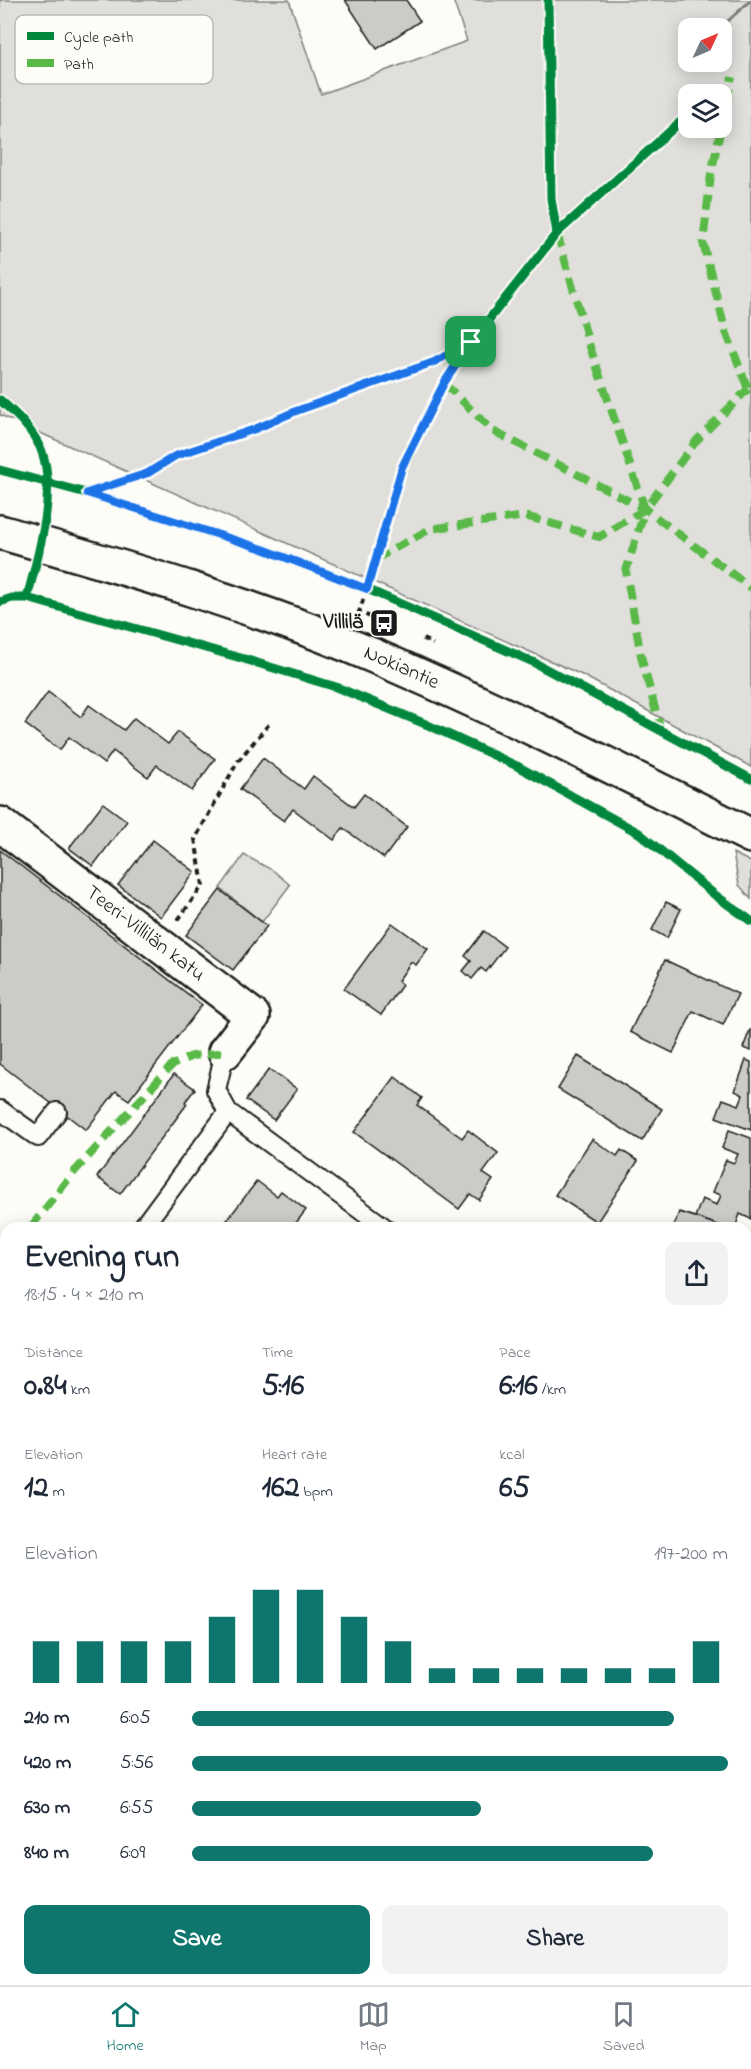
<!DOCTYPE html>
<meta charset="utf-8">
<style>
body{margin:0;font-family:"Indie Flower",sans-serif;background:#f2f2f3;color:#1f2937;height:100vh;display:flex;flex-direction:column;font-size:22px;white-space:nowrap}
*{box-sizing:border-box;margin:0}
p{font-size:20px;color:#747a83}
.icon{flex:none;width:33px;height:33px;fill:none;stroke:currentColor;stroke-width:2;stroke-linecap:round;stroke-linejoin:round}
.map{position:relative;flex:1;overflow:hidden}
.panel{position:absolute;left:0px;top:1222px;width:752px;height:764px;display:flex;flex-direction:column;background:#fff;border-radius:18px 18px 0 0;box-shadow:0 3px 15px #0003}
.panel>*{flex:none}
.needle{width:39px;rotate:46deg}
.buttons{position:absolute;left:678px;top:18px;display:grid;gap:12px}
.buttons a{display:grid;place-items:center;width:54px;height:54px;border-radius:12px;background:#fff;box-shadow:0 3px 15px #0003;font-size:30px}
.pin{position:absolute;display:grid;place-items:center;width:51px;height:51px;color:#fff;margin:-26px;border-radius:12px;box-shadow:0 3px 9px #0006}
.round{display:grid;place-items:center;flex:none;width:63px;height:63px;border-radius:12px;background:#f2f2f3}
.head{display:flex;align-items:center;justify-content:space-between;height:102px;padding:0 24px}
h1{font-size:33px;font-weight:800;line-height:45px}
.stats{display:grid;grid-template-columns:repeat(3,1fr);gap:9px;height:102px;padding:6px 24px}
.stats div{display:grid;align-content:center}
.stats b{font-size:30px;font-weight:800}
.stats small{font-size:16px;font-weight:400}
.stats p{font-size:16px}
.chart{height:168px;padding:12px 24px}
.chart p{display:flex;justify-content:space-between}
.chart svg{width:100%;height:108px;margin-top:6px;stroke:#0f766e;stroke-width:6}
.cta{display:flex;gap:12px;margin-top:auto;padding:12px 24px}
.cta a{flex:1;height:69px;border-radius:12px;background:#0f766e;color:#fff;font-size:24px;font-weight:800;line-height:69px;text-align:center}
.cta a+a{background:#f2f2f3;color:#1f2937}
ul{padding:0 24px;list-style:none;font-size:20px}
li{display:grid;grid-template-columns:96px 72px 1fr;align-items:center;height:45px}
li i{height:15px;border-radius:8px;background:#0f766e}
.tabs{display:flex;justify-content:space-around;align-items:center;height:84px;border-top:2px solid #e0e1e3;background:#fff;font-size:16px;color:#747a83}
.tabs a{display:grid;justify-items:center;gap:3px}
.tabs .selected{color:#0f766e}
.map>svg:first-child{display:block}
</style>
<div class="map">
<svg width="751" height="1985" viewBox="0 0 751 1985">
<rect width="100%" height="100%" fill="#fdfcf7"/>
<filter id="ink" filterUnits="userSpaceOnUse"><feTurbulence type="fractalNoise" baseFrequency=".0167" numOctaves="2"/><feDisplacementMap in="SourceGraphic" scale="12" xChannelSelector="R" yChannelSelector="G"/><feConvolveMatrix kernelMatrix="1 2 1 2 8 2 1 2 1" color-interpolation-filters="sRGB"/></filter>
<g filter="url(#ink)">
<!-- green -->
<g fill="#e0dfdb" stroke="#7e7e7c" stroke-width="1.5" fill-rule="evenodd">
<path d="M0 0H289L321 94 467 41 453 0H750L719 28H688V62H722L721 28 751 1V767L582 675 0 415ZM688 94H722V128H688Z"/>
<path d="M733 853 751 862V899L739 885Z"/>
<path d="M244 855 274 871 290 885 262 922 220 888Z"/>
<path d="M0 1274 6 1277V1366L0 1361Z"/>
<path d="M0 1605 6 1610V1980H442L447 1985H0Z"/>
<path d="M746 1830 751 1836V1985H731L726 1980H746Z"/>
</g>
<!-- building -->
<g fill="#cccbc8" stroke="#1c1c1c" stroke-width="1.5">
<path d="M345 0H406L420 21 377 49Z"/>
<path d="M48 692 81 717 89 705 124 730 134 718 168 744 178 732 215 759 192 791 157 765 148 777 113 751 104 764 69 737 60 750 25 724Z"/>
<path d="M263 758 304 789 313 776 354 807 364 794 407 827 384 858 343 828 334 840 293 809 284 821 240 789Z"/>
<path d="M103 803 127 821 93 866 69 848Z"/>
<path d="M153 840 195 872 161 917 118 885Z"/>
<path d="M0 850 202 1005 129 1100 116 1091 86 1130 0 1064Z"/>
<path d="M220 890 267 926 233 970 186 935Z"/>
<path d="M666 902 681 909 667 938 652 930Z"/>
<path d="M392 923 428 949 416 965 411 962 398 981 402 985 381 1015 344 989Z"/>
<path d="M484 931 505 947 486 972 481 968 472 979 463 971 471 961 465 956Z"/>
<path d="M665 960 738 994 723 1025 693 1011 673 1053 630 1032Z"/>
<path d="M750 1030H751V1051L743 1048Z"/>
<path d="M578 1056 662 1109 642 1141 558 1089Z"/>
<path d="M746 1060 751 1062V1130L716 1117 723 1099 739 1105 743 1095 735 1091Z"/>
<path d="M269 1069 297 1089 274 1120 246 1100Z"/>
<path d="M174 1074 195 1089 185 1102 187 1104 120 1194 97 1177Z"/>
<path d="M395 1077 422 1098 417 1105 462 1138 468 1130 498 1153 483 1173 493 1180 479 1200 470 1194 459 1209 354 1132Z"/>
<path d="M729 1130 751 1138V1219L740 1214 735 1228H726L695 1217 702 1199 717 1205 721 1195 713 1192 726 1160 734 1163 738 1154 722 1148Z"/>
<path d="M592 1139 617 1156 621 1150 638 1161 597 1222 555 1195Z"/>
<path d="M257 1181 277 1196 281 1191 306 1210 292 1228H221Z"/>
<path d="M679 1212 695 1217 726 1228H673Z"/>
<path d="M746 1236 751 1238V1260L748 1268 746 1267Z"/>
<path d="M748 1386 751 1387V1408L746 1406V1392Z"/>
<path d="M746 1418 751 1420V1483L746 1498Z"/>
<path d="M746 1691 751 1694V1709L746 1723Z"/>
</g>
<g fill="none" stroke-linecap="round" stroke-linejoin="round">
<!-- service casing -->
<g stroke="#1c1c1c" stroke-width="22">
<g id="service">
<path d="M225 1052 216 1090 228 1112 385 1228"/>
<path d="M0 1110 38 1137 57 1112"/>
<path d="M142 1228 228 1112"/>
<path d="M746 1285 751 1287"/>
<path d="M746 1615 751 1606"/>
</g>
</g>
<!-- minor casing -->
<g stroke="#1c1c1c" stroke-width="38">
<g id="minor">
<path id="s1" d="M0 824 253 1016 225 1052"/>
</g>
</g>
<!-- secondary casing -->
<g stroke="#1c1c1c" stroke-width="38">
<g id="secondary">
<path id="s2" d="M0 532C125 568 254 605 374 656 502 711 627 774 751 836"/>
</g>
</g>
<!-- motorway casing -->
<g stroke="#1c1c1c" stroke-width="38">
<g id="motorway">
<path d="M0 1463 6 1468"/>
<path d="M0 1556 6 1561"/>
<path d="M489 1980 495 1985"/>
<path d="M600 1980 606 1985"/>
</g>
</g>
<!-- path -->
<g stroke="#1c1c1c" stroke-width="4" stroke-dasharray="6 4.5" stroke-linecap="butt">
<path d="M367 589 359 612 375 619"/>
<path d="M423 639 433 644"/>
<path d="M178 920 203 885 195 839 238 761 269 724"/>
</g>
<!-- service -->
<use href="#service" stroke="#fdfcf7" stroke-width="18"/>
<!-- minor -->
<use href="#minor" stroke="#fdfcf7" stroke-width="33"/>
<!-- secondary -->
<use href="#secondary" stroke="#fdfcf7" stroke-width="33"/>
<!-- motorway -->
<use href="#motorway" stroke="#fdfcf7" stroke-width="33"/>
<!-- quiet -->
<g stroke="#58b947" stroke-width="8" stroke-dasharray="15 8" stroke-linecap="butt">
<path d="M722 126 732 77"/>
<path d="M721 128 711 174 703 243 725 329 748 389 751 391"/>
<path d="M557 233 590 347 645 509 626 571 641 656 661 731"/>
<path d="M444 383 493 431 645 509 751 588"/>
<path d="M374 560 430 529 525 516 599 537 645 509 697 440 748 389"/>
<path d="M30 1228 75 1171 172 1065 192 1056 225 1052"/>
<path d="M0 1260 6 1255"/>
<path d="M746 1826 751 1830"/>
</g>
<!-- cycleway casing -->
<g stroke="#fdfcf7" stroke-width="13">
<g id="cycleway">
<path d="M548 0 551 199 557 233"/>
<path d="M0 400C16 414 32 429 41 449 58 492 38 555 27 598"/>
<path d="M0 470 86 493 263 549 367 589 533 662 751 779"/>
<path d="M86 493 148 473 175 456 255 429 296 411 434 362 468 344"/>
<path d="M367 589 402 467 444 383 471 342 557 233 688 115"/>
<path d="M0 602 12 598H27L241 658 336 687 428 725 517 766 639 833 715 895 751 921"/>
</g>
</g>
<!-- cycleway -->
<use href="#cycleway" stroke="#00873e" stroke-width="9"/>
</g>
</g>
<g fill="none" stroke-linecap="round" stroke-linejoin="round" filter="url(#ink)">
<!-- route casing -->
<g stroke="#fff" stroke-width="12">
<path id="route" d="M471 342 444 383 402 467 367 589 263 549 87 493 148 473 175 456 255 429 296 411 434 362Z"/>
</g>
<!-- route -->
<use href="#route" stroke="#1a73e8" stroke-width="8"/>
</g>
<!-- icons -->
<defs>
<g id="bus-square" transform="scale(1.5)"><rect x="-9" y="-9" width="18" height="18" rx="4" fill="#1c1c1c" stroke="#fdfcf7"/><path d="M-5-6H5V4H4V6H2V4H-2V6H-4V4H-5ZM-3.5-4V0h7V-4ZM-3.5 1.2v1.5H-2V1.2ZM2 1.2v1.5H3.5V1.2Z" fill="#fff"/></g>
</defs>
<g fill-rule="evenodd">
<use href="#bus-square" x="384" y="623"/>
</g>
<g text-anchor="middle" dominant-baseline="central" stroke-width="5" stroke-linejoin="round" paint-order="stroke">
<!-- poi labels -->
<g font-size="21" font-weight="bold" fill="#1c1c1c" stroke="#fdfcf7" text-anchor="end">
<text x="363" y="623">Villilä</text>
</g>
<!-- street labels -->
<g font-size="21" fill="#1c1c1c" stroke="#fdfcf7">
<text stroke="none"><textPath href="#s2" startOffset="424">Nokiantie</textPath></text>
<text stroke="none"><textPath href="#s1" startOffset="182">Teeri-Villilän katu</textPath></text>
</g>
</g>
<!-- legend -->
<rect x="15" y="15" width="198" height="69" rx="9" fill="#fdfcf7" stroke="#bab9b5" stroke-width="1.5"/>
<rect x="27" y="32" width="27" height="8" fill="#00873e"/>
<rect x="27" y="59" width="27" height="8" fill="#58b947"/>
<g font-size="16" fill="#1c1c1c">
<text x="64" y="42">Cycle path</text>
<text x="64" y="69">Path</text>
</g>
</svg>
<div class="buttons">
<a><svg class="needle" viewBox="-14 -14 28 28"><path d="M0-13l5 13h-10z" fill="#e53935"/><path d="M0 13l5-13h-10z" fill="#747a83"/></svg></a>
<a><svg class="icon" aria-label="layers" viewBox="0 0 24 24"><path d="M12 4l9 5-9 5-9-5zM3 14l9 5 9-5"/></svg></a>
</div>
<div class="pin" style="left:471px;top:342px;background:#1e9e55"><svg class="icon" aria-label="arrive" viewBox="0 0 24 24"><path d="M6 21V4h12l-3 4 3 4H6"/></svg></div>
<section class="panel">
<div class="head"><div><h1>Evening run</h1><p>18:15 · 4 × 210 m</p></div><a class="round"><svg class="icon" aria-label="share" viewBox="0 0 24 24"><path d="M12 15V3M7 8l5-5 5 5M5 13v7h14v-7"/></svg></a></div>
<div class="stats">
<div><p>Distance</p><b>0.84<small> km</small></b></div>
<div><p>Time</p><b>5:16</b></div>
<div><p>Pace</p><b>6:16<small> /km</small></b></div>
</div>
<div class="stats">
<div><p>Elevation</p><b>12<small> m</small></b></div>
<div><p>Heart rate</p><b>162<small> bpm</small></b></div>
<div><p>kcal</p><b>65</b></div>
</div>
<div class="chart"><p><span>Elevation</span>197–200 m</p>
<svg viewBox="0 0 160 44" preserveAspectRatio="none"><path d="M5 44V27M15 44V27M25 44V27M35 44V27M45 44V17M55 44V6M65 44V6M75 44V17M85 44V27M95 44V38M105 44V38M115 44V38M125 44V38M135 44V38M145 44V38M155 44V27"/></svg>
</div>
<ul>
<li><b>210 m</b>6:05<i style="width:90%"></i></li>
<li><b>420 m</b>5:56<i style="width:100%"></i></li>
<li><b>630 m</b>6:55<i style="width:54%"></i></li>
<li><b>840 m</b>6:09<i style="width:86%"></i></li>
</ul>
<div class="cta"><a>Save</a><a>Share</a></div>
</section>
</div>
<nav class="tabs">
<a class="selected"><svg class="icon" aria-label="home" viewBox="0 0 24 24"><path d="M3 11l9-7 9 7M6 9v11h12V9"/></svg>Home</a>
<a><svg class="icon" aria-label="map" viewBox="0 0 24 24"><path d="M3 6l6-2 6 2 6-2v14l-6 2-6-2-6 2zM9 4v14M15 6v14"/></svg>Map</a>
<a><svg class="icon" aria-label="saved" viewBox="0 0 24 24"><path d="M7 4h10v16l-5-4-5 4z"/></svg>Saved</a>
</nav>
